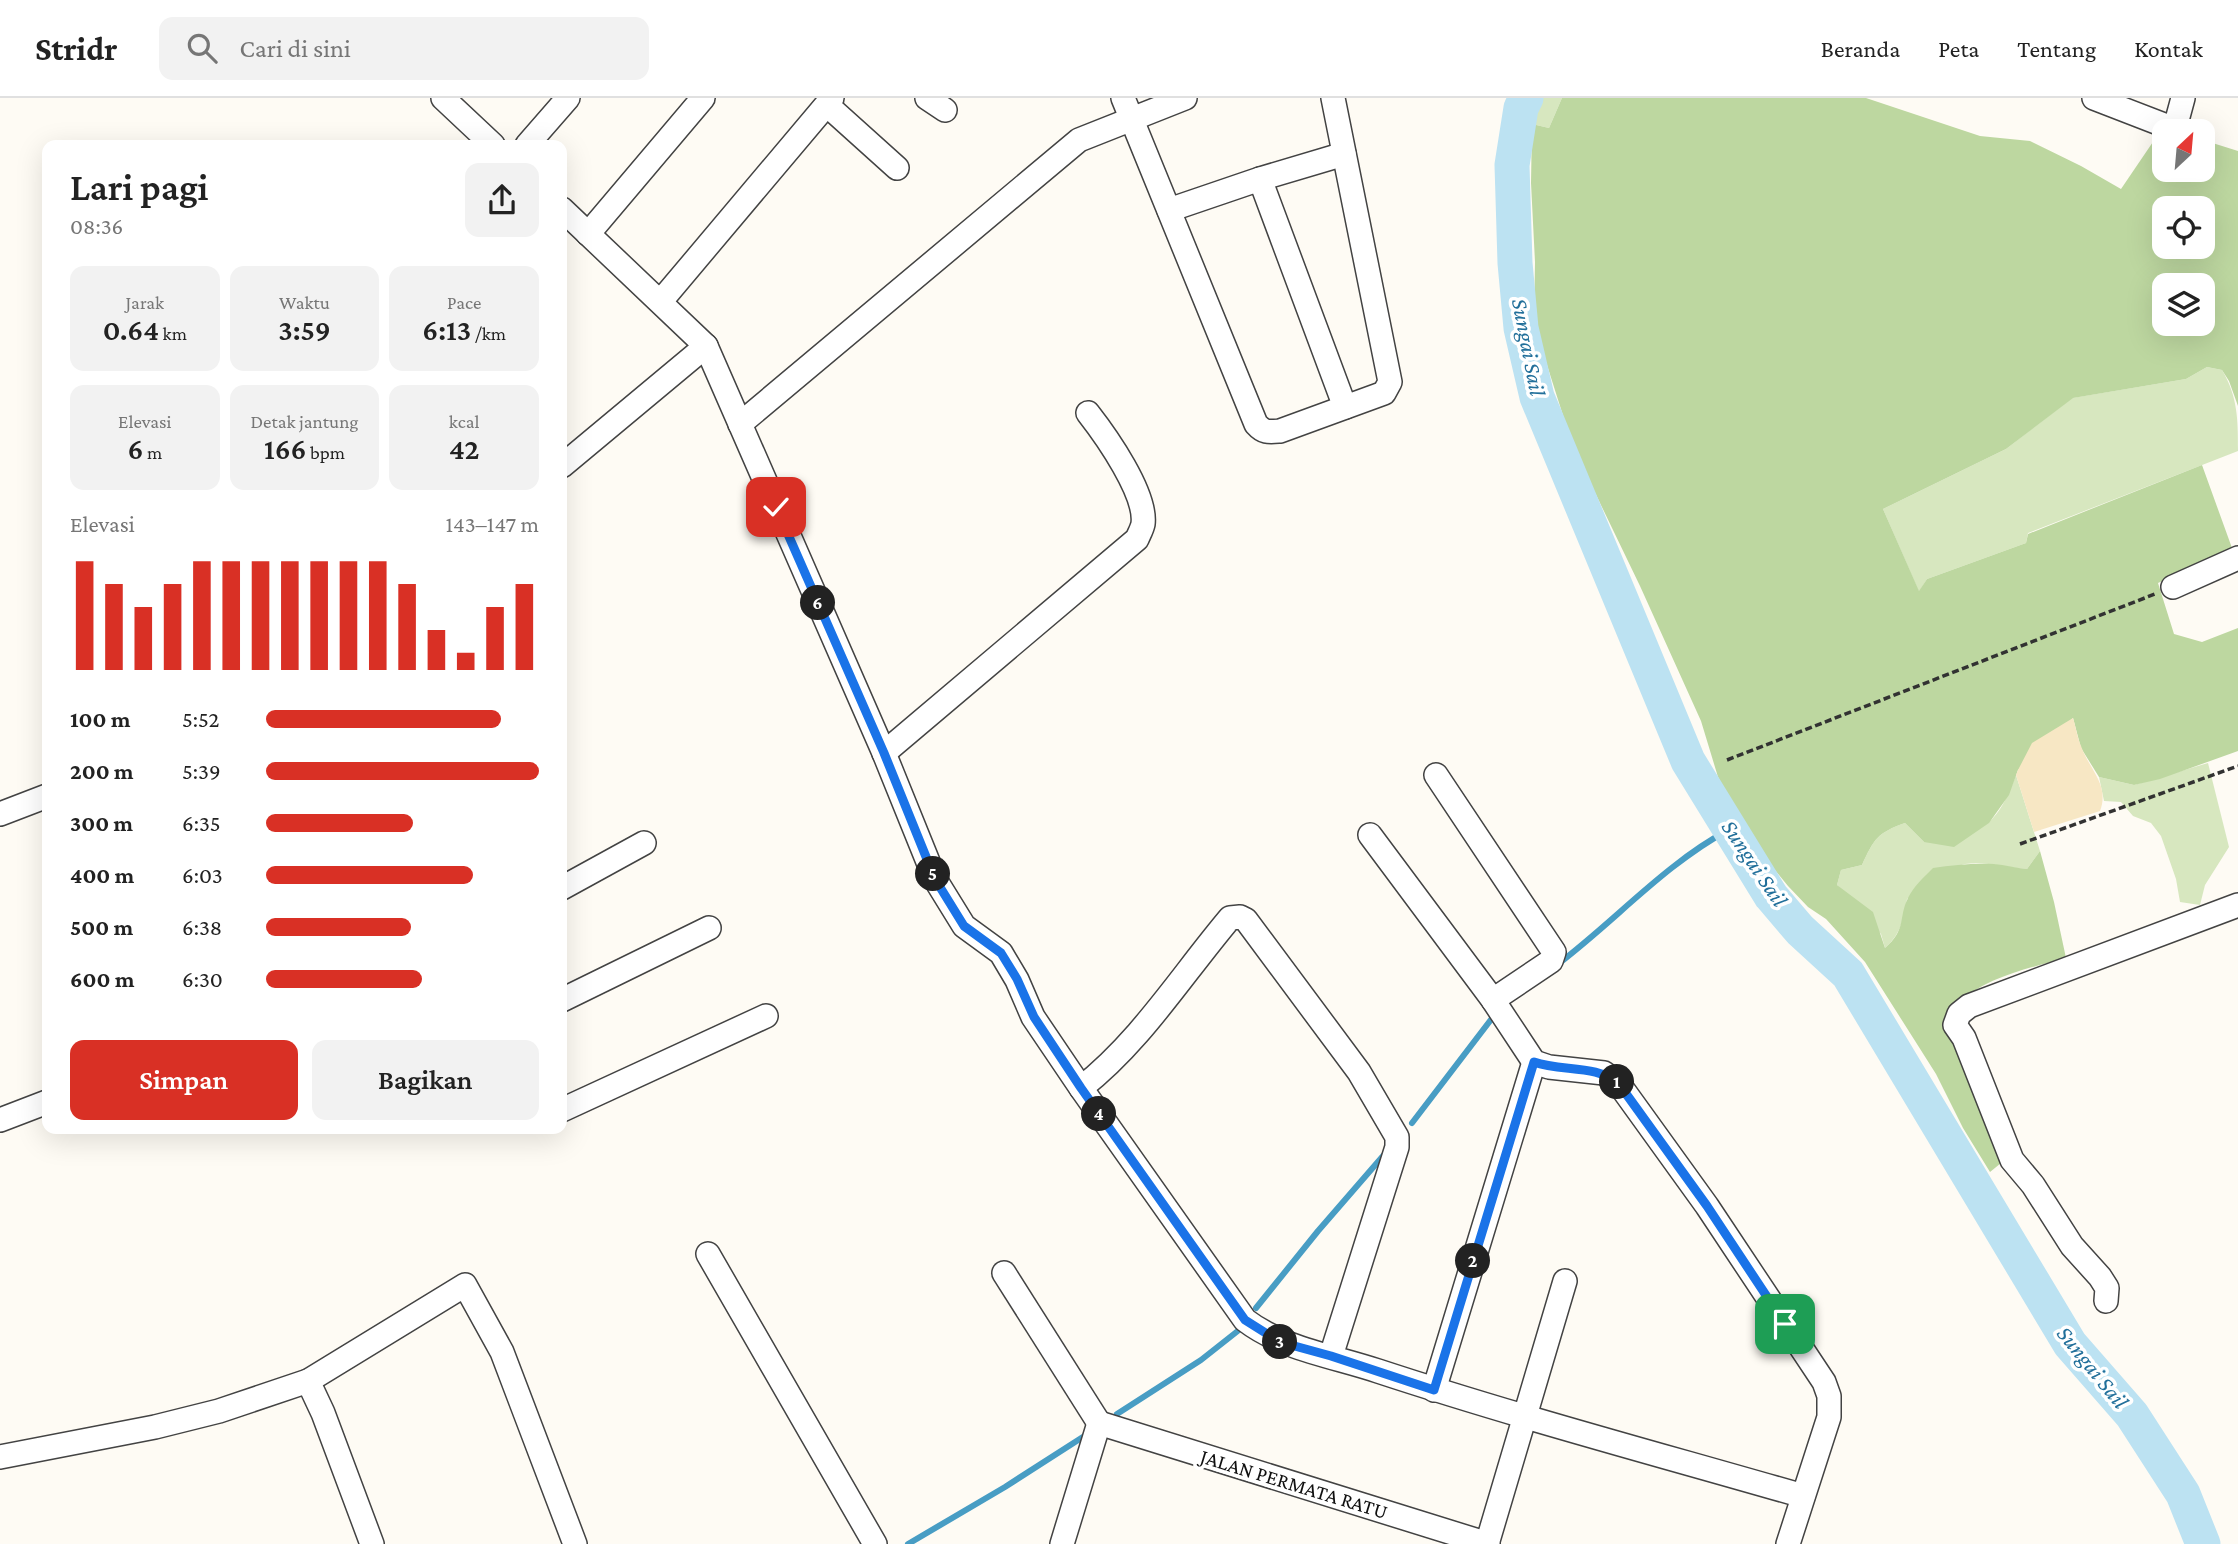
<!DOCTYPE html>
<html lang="id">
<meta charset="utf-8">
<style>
body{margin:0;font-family:"Crimson Pro",serif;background:#f2f2f2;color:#222;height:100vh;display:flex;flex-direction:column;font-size:26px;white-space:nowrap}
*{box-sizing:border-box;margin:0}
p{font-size:23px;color:#767676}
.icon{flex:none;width:38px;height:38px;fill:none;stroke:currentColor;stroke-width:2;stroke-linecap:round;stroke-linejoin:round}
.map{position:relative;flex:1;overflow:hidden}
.sheet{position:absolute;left:42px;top:42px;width:525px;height:994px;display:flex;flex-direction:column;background:#fff;border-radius:14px;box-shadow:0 7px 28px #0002}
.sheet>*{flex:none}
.needle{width:46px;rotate:26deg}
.buttons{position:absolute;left:2152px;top:21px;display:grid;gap:14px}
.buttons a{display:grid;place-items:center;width:63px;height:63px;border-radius:14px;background:#fff;box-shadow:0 7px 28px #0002;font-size:35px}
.pin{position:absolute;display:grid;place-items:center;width:60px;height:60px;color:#fff;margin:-30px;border-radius:14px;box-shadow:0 4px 10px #0006}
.km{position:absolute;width:35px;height:35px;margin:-18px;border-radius:50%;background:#222;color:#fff;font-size:19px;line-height:35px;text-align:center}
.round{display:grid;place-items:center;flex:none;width:74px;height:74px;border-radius:14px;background:#f2f2f2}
.summary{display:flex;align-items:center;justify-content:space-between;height:119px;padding:0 28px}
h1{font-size:38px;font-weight:600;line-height:52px}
.figures{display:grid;grid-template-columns:repeat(3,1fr);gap:10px;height:119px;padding:7px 28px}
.figures div{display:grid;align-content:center;border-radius:14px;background:#f2f2f2;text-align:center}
.figures b{font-size:30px;font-weight:600}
.figures small{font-size:19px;font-weight:400}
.figures p{font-size:19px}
.chart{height:196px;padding:14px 28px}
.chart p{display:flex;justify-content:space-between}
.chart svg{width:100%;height:126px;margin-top:7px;stroke:#d93025;stroke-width:6}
.action{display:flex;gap:14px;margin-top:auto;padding:14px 28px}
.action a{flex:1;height:80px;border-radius:14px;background:#d93025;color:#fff;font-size:28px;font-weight:600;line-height:80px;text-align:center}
.action a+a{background:#f2f2f2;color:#222}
ul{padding:0 28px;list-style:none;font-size:23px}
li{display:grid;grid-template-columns:112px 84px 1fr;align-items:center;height:52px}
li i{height:18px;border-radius:9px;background:#d93025}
header{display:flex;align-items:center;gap:42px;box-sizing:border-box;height:98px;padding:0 35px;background:#fff;border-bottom:2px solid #e0e0e0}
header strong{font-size:33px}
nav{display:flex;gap:38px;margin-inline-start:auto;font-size:24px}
.search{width:490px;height:63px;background:#f2f2f2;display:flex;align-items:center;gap:18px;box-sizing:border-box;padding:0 24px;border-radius:14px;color:#767676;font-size:26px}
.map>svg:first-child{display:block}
</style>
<header>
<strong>Stridr</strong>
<div class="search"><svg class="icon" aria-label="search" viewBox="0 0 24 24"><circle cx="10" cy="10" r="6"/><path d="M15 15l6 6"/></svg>Cari di sini</div>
<nav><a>Beranda</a><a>Peta</a><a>Tentang</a><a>Kontak</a></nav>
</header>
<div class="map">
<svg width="2238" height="1446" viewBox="0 0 2238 1446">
<rect width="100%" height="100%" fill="#fefbf4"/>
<!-- green -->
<g fill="#d7e7bf">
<path d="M1539 0H1562L1549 30 1532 26V14Z"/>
<path d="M2207 269 2222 272C2238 299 2238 322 2238 353L2028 435 2026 445 1927 481 1919 494 1883 411 2006 351 2072 300 2186 281Z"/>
<path d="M2208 665 2229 749 2205 787 2200 807 2180 804 2176 781 2161 738 2151 725 2133 718 2121 704 2104 703 2099 679 2134 687Z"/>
<path d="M2016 677 2040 753 2027 771C2007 770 1986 763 1965 766 1953 768 1919 793 1907 801 1904 821 1900 837 1885 850L1881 836 1837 787 1841 772 1862 767C1874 741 1877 735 1905 725L1924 744C1979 735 1995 734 2016 677Z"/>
</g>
<!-- forest -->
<path fill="#bdd7a0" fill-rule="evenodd" d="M1562 0H1866L1980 38 2030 43 2081 68 2121 91 2159 35H2165V72H2203V42L2238 53V308L2229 283 2222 272 2207 269 2186 281 2073 300 2006 351 1883 411 1919 493 1927 481 2026 445 2028 436 2202 367 2232 450 2158 485 2174 536 2202 544 2238 530V653L2160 681 2134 687 2099 679 2081 650 2073 620 2018 672 2009 697 1989 725 1954 749 1924 744 1905 725C1877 735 1874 741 1862 767L1841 772 1837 787 1873 814 1885 850C1907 831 1898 820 1908 800 1913 789 1924 779 1933 770 1953 767 1974 765 1994 766 2005 767 2016 770 2027 771L2040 753 2054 804 2066 860C2029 870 1986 879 1957 906L2006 1061 1990 1074 1963 1030 1936 976 1865 864 1826 821 1808 809 1788 788 1752 744 1718 679 1701 623 1640 488 1573 349 1534 226 1535 164 1531 85 1532 26 1549 30ZM2165 110H2203V149H2165ZM2165 187H2203V226H2165Z"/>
<!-- sand -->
<path fill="#f7e7c4" d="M2073 620C2076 629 2077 639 2081 648 2089 671 2110 687 2100 713L2034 734 2016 677 2018 672 2032 645Z"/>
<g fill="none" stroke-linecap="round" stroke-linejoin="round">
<!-- stream -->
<g stroke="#489dc4" stroke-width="6">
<path d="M1558 866C1617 821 1665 766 1730 731"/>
<path d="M1412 1025 1493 919"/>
<path d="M1256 1210 1318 1133 1383 1058"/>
<path d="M1117 1316 1201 1262 1239 1232"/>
<path d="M908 1446 1005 1389 1086 1337"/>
</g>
<!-- river -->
<path stroke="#bce2f2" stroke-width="35" d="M1526 0 1521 10 1512 67 1515 165 1521 230 1537 299 1688 663 1771 798 1800 832 1848 876 2070 1246 2132 1317 2183 1396 2203 1446"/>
<!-- minor casing -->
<g stroke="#434343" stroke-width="26">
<g id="minor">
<path d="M443 0 493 47"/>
<path d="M927 0 945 12"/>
<path d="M1123 0 1256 326C1264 335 1269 334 1280 333L1384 295 1390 284 1333 0"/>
<path d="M2094 0 2169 29 2176 26 2183 0"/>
<path d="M827 7 897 70"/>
<path d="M527 47 568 0"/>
<path d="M1260 81 1345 309"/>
<path d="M562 111 706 248 884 655 935 781 964 828 1001 855 1017 882 1033 919 1081 990 1245 1222C1283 1251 1333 1258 1378 1273 1518 1319 1661 1357 1803 1398"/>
<path d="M1169 112 1260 81 1344 56"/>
<path d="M588 136 703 0"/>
<path d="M661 203 832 0"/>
<path d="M740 326 1079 42 1185 0"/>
<path d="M562 368 706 248"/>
<path d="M2173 489 2238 460"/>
<path d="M884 655 1137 441C1139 436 1142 431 1143 426 1147 396 1106 338 1088 315"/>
<path d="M1436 677 1554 854 1551 863 1493 902"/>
<path d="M0 716 47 698"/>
<path d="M1370 737 1493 902 1534 964 1549 969 1604 975 1619 986 1707 1108 1824 1284 1829 1298V1319L1788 1446"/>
<path d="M562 790 644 745"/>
<path d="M562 902 709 830"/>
<path d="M1081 990C1141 943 1181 878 1230 820L1240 819 1246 822 1359 974 1397 1039V1049L1331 1258"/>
<path d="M562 1012 766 918"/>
<path d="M0 1022 47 1004"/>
<path d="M708 1156 875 1446"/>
<path d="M1004 1175 1099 1325"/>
<path d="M2106 1203 2107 1190 2100 1179 2072 1148 2033 1087 2012 1062 1964 940 1955 927 1959 916 1969 908 2238 807"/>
<path d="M308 1283 323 1315 372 1446"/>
<path d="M1434 1292 1534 964"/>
<path d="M1099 1325 1488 1446"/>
<path d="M0 1359 155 1329 219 1313 308 1283 465 1187 502 1254 575 1446"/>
<path d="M1062 1446 1099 1325"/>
<path d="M1487 1446 1565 1183"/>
</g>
</g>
<!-- path -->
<g stroke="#323232" stroke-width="3.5" stroke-dasharray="7 3.5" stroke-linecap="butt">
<path d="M1727 662 2155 496"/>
<path d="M2020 746 2238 668"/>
</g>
<!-- minor -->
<use href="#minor" stroke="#fff" stroke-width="23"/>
</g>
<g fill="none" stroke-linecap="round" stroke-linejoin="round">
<!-- route casing -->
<g stroke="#fff" stroke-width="14">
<path id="route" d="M776 409 884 655 935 781 964 828 1001 855 1017 881 1034 919 1081 990 1245 1222 1280 1244 1331 1258 1434 1292 1534 964C1562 974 1596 966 1619 986L1707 1108 1785 1226"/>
</g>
<!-- route -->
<use href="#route" stroke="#1a73e8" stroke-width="9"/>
</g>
<g text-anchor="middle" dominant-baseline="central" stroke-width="7" stroke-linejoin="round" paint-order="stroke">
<!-- street labels -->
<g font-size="21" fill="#101010" stroke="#fff">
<text transform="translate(1294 1386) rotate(17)">JALAN PERMATA RATU</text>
</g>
<!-- water labels -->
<g font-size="23" font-style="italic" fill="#216f9a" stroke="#fff">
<text transform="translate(1529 249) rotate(79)">Sungai Sail</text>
<text transform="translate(1755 765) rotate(56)">Sungai Sail</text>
<text transform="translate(2093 1269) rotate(51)">Sungai Sail</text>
</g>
</g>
</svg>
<div class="buttons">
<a><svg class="needle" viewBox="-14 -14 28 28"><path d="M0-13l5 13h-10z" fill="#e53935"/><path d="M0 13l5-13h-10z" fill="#767676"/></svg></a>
<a><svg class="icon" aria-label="locate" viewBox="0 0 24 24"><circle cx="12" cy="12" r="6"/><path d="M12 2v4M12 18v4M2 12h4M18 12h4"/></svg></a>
<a><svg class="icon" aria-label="layers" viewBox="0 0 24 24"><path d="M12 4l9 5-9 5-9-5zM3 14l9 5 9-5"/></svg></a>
</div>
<div class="pin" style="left:1785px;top:1226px;background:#1e9e55"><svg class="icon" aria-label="arrive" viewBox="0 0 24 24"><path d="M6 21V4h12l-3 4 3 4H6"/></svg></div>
<div class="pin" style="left:776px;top:409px;background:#d93025"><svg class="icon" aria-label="check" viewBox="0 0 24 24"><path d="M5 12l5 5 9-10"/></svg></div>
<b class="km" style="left:1617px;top:984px">1</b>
<b class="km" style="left:1473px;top:1163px">2</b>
<b class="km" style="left:1280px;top:1244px">3</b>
<b class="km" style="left:1099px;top:1016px">4</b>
<b class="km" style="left:933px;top:776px">5</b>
<b class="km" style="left:818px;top:505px">6</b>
<section class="sheet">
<div class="summary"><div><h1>Lari pagi</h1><p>08:36</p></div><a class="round"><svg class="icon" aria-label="share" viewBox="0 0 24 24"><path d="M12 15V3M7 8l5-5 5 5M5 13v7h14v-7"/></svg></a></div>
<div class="figures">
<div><p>Jarak</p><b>0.64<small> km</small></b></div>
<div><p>Waktu</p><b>3:59</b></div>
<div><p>Pace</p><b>6:13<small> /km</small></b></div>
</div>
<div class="figures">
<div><p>Elevasi</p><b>6<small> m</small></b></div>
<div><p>Detak jantung</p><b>166<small> bpm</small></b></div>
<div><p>kcal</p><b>42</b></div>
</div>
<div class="chart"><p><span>Elevasi</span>143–147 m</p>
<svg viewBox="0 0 160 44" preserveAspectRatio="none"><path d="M5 44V6M15 44V14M25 44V22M35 44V14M45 44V6M55 44V6M65 44V6M75 44V6M85 44V6M95 44V6M105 44V6M115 44V14M125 44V30M135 44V38M145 44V22M155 44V14"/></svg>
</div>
<ul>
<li><b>100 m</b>5:52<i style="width:86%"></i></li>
<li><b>200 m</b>5:39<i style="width:100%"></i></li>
<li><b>300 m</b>6:35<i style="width:54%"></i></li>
<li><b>400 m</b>6:03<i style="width:76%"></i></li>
<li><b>500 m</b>6:38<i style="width:53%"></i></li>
<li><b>600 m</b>6:30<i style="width:57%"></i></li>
</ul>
<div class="action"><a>Simpan</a><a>Bagikan</a></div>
</section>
</div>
